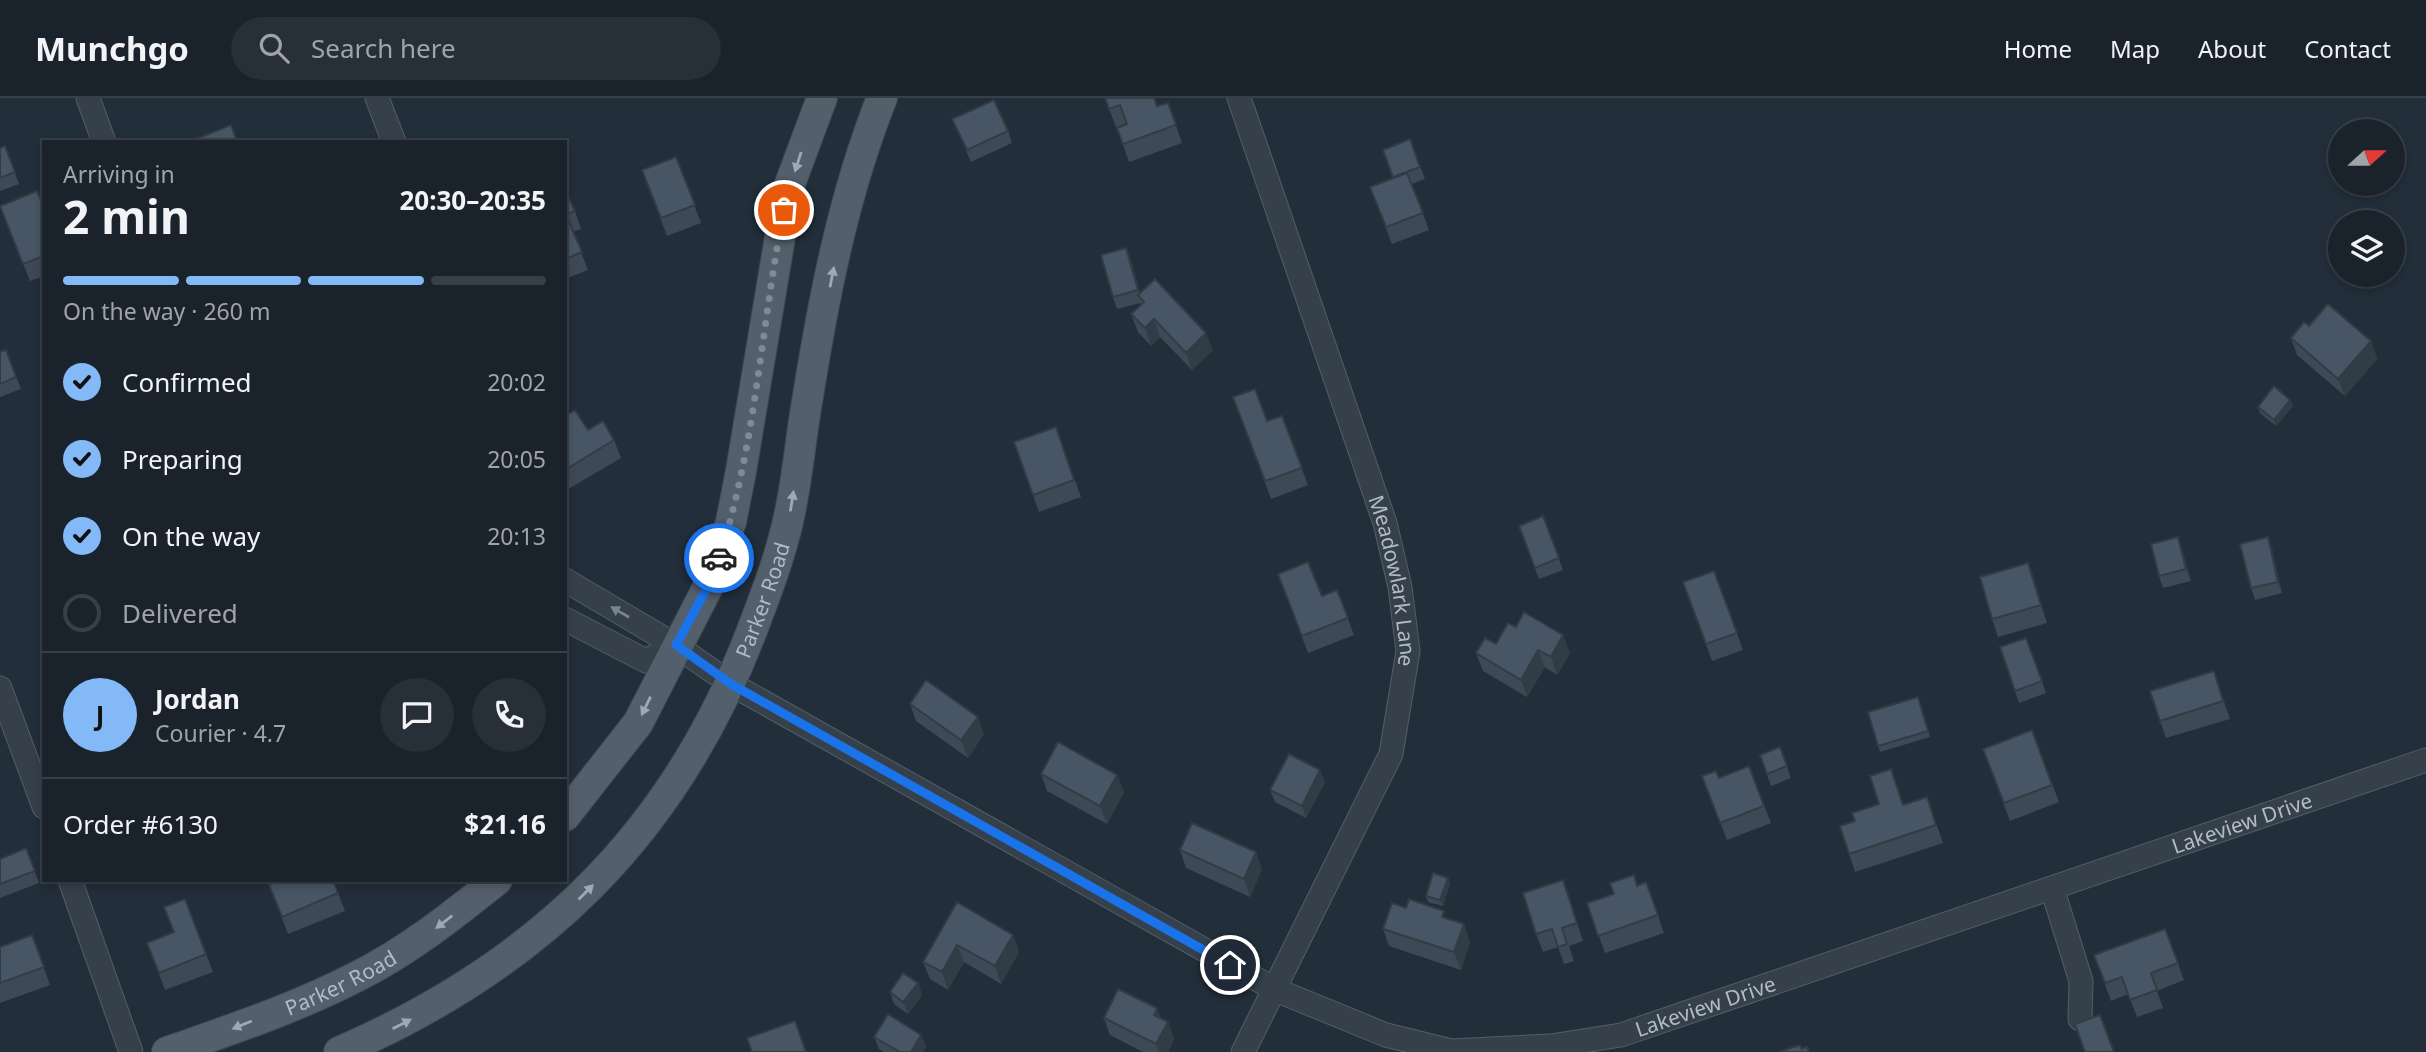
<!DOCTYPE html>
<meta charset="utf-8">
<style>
:root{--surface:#1a222c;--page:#272f38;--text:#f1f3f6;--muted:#9fa4a9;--line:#383f48;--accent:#84b9f8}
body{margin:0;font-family:"Noto Sans",sans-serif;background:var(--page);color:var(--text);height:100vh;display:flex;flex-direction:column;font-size:26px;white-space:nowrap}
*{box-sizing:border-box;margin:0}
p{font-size:23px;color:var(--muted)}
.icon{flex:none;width:38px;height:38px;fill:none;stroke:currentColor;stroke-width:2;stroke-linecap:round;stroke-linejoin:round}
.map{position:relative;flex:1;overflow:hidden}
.details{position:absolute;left:42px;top:42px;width:525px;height:742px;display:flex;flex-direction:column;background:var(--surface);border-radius:0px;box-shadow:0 4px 10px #0003,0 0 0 2px var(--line)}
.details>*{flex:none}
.needle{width:46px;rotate:69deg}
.controls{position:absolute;left:2328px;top:21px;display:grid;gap:14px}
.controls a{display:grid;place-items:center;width:77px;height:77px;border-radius:50%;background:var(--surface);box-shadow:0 4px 10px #0003,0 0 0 2px var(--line);font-size:35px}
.pin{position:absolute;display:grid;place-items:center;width:60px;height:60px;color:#fff;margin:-30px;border:4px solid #fff;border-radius:50%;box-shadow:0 2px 7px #0007}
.courier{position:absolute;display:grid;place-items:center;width:70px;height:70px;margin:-35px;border:5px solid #1a73e8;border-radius:50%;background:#fff;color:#222;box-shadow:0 2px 9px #0007}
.overview em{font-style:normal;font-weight:700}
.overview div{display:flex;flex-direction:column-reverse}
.overview{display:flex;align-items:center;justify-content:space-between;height:119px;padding:0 21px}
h1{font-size:46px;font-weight:700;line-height:52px}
.bar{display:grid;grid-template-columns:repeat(4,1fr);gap:10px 7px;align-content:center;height:84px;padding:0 21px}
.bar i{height:9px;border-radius:5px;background:var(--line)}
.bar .active{background:var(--accent)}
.bar p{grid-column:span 4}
.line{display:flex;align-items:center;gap:18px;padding:0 21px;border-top:2px solid var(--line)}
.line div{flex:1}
.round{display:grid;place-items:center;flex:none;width:74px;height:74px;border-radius:37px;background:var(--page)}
ol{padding:0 21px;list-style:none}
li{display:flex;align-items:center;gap:21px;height:77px}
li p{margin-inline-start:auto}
li .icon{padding:7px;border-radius:50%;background:var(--accent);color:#111;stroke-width:4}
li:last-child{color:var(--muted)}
li i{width:38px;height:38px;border:4px solid var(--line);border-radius:50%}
header{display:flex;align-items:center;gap:42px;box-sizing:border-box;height:98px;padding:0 35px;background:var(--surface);border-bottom:2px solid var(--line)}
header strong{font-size:33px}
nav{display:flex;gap:38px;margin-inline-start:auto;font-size:24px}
.search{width:490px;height:63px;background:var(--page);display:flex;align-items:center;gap:18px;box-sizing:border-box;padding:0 24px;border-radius:38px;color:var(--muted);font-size:26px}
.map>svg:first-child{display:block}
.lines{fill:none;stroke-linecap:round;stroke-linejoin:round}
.minor-casing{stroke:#535e68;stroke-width:25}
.major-casing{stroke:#3f4954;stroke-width:32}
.minor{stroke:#35404b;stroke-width:23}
.major{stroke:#535f6b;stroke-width:30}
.wall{fill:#3e4956}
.shaded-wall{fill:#323c46}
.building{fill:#485564;stroke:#323c46;stroke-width:2}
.oneway{fill:#9da9b5}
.oneway2{fill:#79848f}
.done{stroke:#7e8a96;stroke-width:7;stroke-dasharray:0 12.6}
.route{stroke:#1a73e8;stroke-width:9}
.labels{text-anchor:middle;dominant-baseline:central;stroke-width:5;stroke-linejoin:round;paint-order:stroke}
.street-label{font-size:21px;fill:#b0bbc7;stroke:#1b252f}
</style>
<header>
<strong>Munchgo</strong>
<div class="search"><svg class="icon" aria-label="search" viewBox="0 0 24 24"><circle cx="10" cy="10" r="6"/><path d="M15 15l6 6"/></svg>Search here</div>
<nav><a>Home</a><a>Map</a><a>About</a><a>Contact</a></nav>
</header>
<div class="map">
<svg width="2426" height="954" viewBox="0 0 2426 954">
<rect width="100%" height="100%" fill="#222e3a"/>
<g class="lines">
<defs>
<g id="minor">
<path d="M88,0L104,44"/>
<path d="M377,0L394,44"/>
<path id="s1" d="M1239,0L1385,425L1400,489L1408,553L1391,656L1243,954"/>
<path id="s2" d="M565,482L675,547L731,586L1276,892L1386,937L1451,953L1551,948L1621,937L2426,662"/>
<path d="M565,521L646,563L675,547"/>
<path d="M0,590L44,709"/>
<path d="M70,782L131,954"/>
<path d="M2052,790L2081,883L2080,921"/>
</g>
<g id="major">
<path d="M565,718L638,625L712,481L731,424L741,373L788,91L822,0"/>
<path id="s3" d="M167,954C230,932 296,910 356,879C408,853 452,818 497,782"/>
<path id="s4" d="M339,954C537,868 673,738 751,535C766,496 782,454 790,414C798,376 801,337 808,298C824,198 844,95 882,0"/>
</g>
</defs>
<use href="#minor" class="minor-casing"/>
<use href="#major" class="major-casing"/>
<use href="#minor" class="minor"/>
<use href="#major" class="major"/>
</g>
<path class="wall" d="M1105,0L1157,8L1168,5L1182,45L1129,64L1117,30L1127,26V25L1116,29Z
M952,21L1008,33L1012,45L971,64Z
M1410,41L1425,81L1412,86L1429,132L1392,146L1370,89L1393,80Z
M5,48L19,86L0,93V50Z
M676,59L701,125L667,138L642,72Z
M565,94L575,113L581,131L573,134L588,172L565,181Z
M44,109V178L30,183L7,125Z
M1131,162L1140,195L1213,252L1192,272L1160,239L1151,248L1138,234L1131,216L1141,207L1140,205L1117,211L1113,199Z
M2309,228L2371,243L2377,261L2345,298L2297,257L2291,240Z
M6,252L21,291L0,299V254Z
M1233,299L1267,323L1282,318L1308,387L1271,401Z
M2290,302L2293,308L2276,328L2260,315L2258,309Z
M565,318L588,332L614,342L621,360L565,393Z
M1056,329L1081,399L1039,414L1014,344Z
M1543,418L1563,472L1539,481L1519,428Z
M2178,439L2191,483L2163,490L2159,478Z
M2268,439L2272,451L2282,495L2255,502L2251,490Z
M2028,465L2047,525L1998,539L1992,521Z
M1714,473L1743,552L1712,563L1683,484Z
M1278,476L1322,498L1337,492L1354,537L1308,555Z
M2026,540L2046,595L2019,605L2000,549Z
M1496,546L1570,555L1557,577L1545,569L1527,599L1483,573L1476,555Z
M2214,573L2230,621L2166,640L2160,623Z
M1918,599L1930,639L1880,654L1868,614Z
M910,606L984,636L968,660L916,623Z
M2032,632L2059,704L2010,723L1983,651Z
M1780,649L1791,680L1771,688L1760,657Z
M1749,668L1771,725L1727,742L1702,678L1719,680Z
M1041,676L1117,677L1124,694L1107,726L1047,693Z
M1325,684L1306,720L1275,704L1270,692Z
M1927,699L1943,745L1855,774L1849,756L1903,707Z
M26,750L39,785L0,800V761Z
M1180,752L1262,771L1250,799L1186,770Z
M1563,782L1583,843L1569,848L1574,863L1564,866L1558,849L1543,854L1536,836Z
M1646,784L1664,835L1605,855L1587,805Z
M1450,786L1443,808L1428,804L1426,798Z
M269,787L338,795L345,813L288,836Z
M185,801L213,874L165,892L147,845L174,834Z
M957,804L1013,837L1019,854L1001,886L964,864L948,892L930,881L923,864Z
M1406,810L1447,821L1470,844L1461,872L1389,848L1383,831Z
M2165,831L2184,882L2157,893L2163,910L2137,919L2128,896L2111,903L2094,857Z
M32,837L50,887L0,905V849Z
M918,885L922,897L908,916L894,906L890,894Z
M1104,920H1161L1168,924L1174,941L1168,954H1143L1110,937Z
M921,937L926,949L923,954H884L879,951L874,939Z"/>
<path class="shaded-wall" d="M1126,150L1131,162L1143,204L1138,192Z
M1154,221L1160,239L1151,248L1145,230Z
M1206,235L1213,252L1192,272L1186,255Z
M2371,243L2377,261L2345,298L2338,281Z
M2290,302L2293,308L2276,328L2274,322Z
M2178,439L2182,451L2191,483L2186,471Z
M2268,439L2272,451L2282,495L2278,484Z
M2028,465L2035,482L2047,525L2041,507Z
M1563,537L1570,555L1557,577L1551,559Z
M1538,552L1545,569L1527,599L1521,582Z
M2214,573L2230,621L2223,603Z
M978,619L984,636L968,660L961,642Z
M1320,672L1325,684L1306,720L1302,708Z
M1117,677L1124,694L1107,726L1100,708Z
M1256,754L1262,771L1250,799L1244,781Z
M1448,780L1450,786L1443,808L1440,802Z
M1464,826L1470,844L1461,872L1454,854Z
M1013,837L1019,854L1001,886L995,868Z
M957,847L964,864L948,892L942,874Z
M918,885L922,897L908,916L903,904Z
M1157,910L1164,928L1154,917Z
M1168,924L1174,941L1168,954H1159L1156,946Z
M921,937L926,949L923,954H911Z"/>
<path class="building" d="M1105,0H1154L1157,8L1168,5L1176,27L1123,46L1117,30L1127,26L1120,7L1109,11Z
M994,2L1008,33L967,52L952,21Z
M231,27L237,44H197L196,41Z
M1410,41L1420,69L1393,79L1383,52Z
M5,48L15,74L0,80V50Z
M676,59L695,107L661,120L642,72Z
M1407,75L1423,115L1386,129L1370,89Z
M37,93L44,109V158L23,166L0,108Z
M565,94H566L575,113L566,117L582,154L565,161Z
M1126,150L1138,192L1113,199L1101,157Z
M1155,181L1206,235L1186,255L1154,221L1145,230L1131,216L1144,204L1138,197Z
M2328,206L2371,243L2338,281L2291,240L2304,224L2309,228Z
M6,252L16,279L0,286V254Z
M2274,288L2290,302L2274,322L2258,309Z
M1255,291L1267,323L1282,318L1302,370L1265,383L1233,299Z
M575,312L588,332L603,323L614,342L565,372V318Z
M1056,329L1074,382L1033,397L1014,344Z
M1543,418L1559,460L1535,470L1519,428Z
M2178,439L2186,471L2159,478L2151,446Z
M2268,439L2278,484L2251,490L2240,446Z
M1308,464L1322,498L1337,492L1348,520L1302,538L1278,476Z
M2028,465L2041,507L1992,521L1980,479Z
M1714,473L1737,535L1706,546L1683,484Z
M1524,514L1563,537L1551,559L1538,552L1521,582L1476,555L1485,540L1496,546L1508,525L1516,529Z
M2026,540L2042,583L2015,593L2000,549Z
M2214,573L2223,603L2160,623L2150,593Z
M926,582L978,619L961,642L910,606Z
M1918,599L1928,633L1878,648L1868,614Z
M2032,632L2052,687L2004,705L1983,651Z
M1058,644L1117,677L1100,708L1041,676Z
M1780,649L1787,668L1767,676L1760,657Z
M1289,656L1320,672L1302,708L1270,692Z
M1749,668L1764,708L1720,725L1702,678L1716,673L1719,680Z
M1891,671L1903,707L1927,699L1936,727L1849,756L1840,728L1855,723L1852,715L1879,706L1870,678Z
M1192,725L1256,754L1244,781L1180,752Z
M26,750L35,773L0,786V761Z
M1433,775L1448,780L1440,802L1426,798Z
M1634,777L1637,788L1646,784L1658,817L1598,838L1587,805L1614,796L1610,785Z
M280,782H333L338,795L282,819L269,787Z
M1563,782L1577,825L1562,830L1567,846L1558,849L1552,831L1536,836L1523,795Z
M185,801L206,856L159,875L147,845L174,834L164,809Z
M1409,801L1444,813L1442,819L1464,826L1454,854L1383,831L1392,805L1406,810Z
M957,804L1013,837L995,868L957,847L942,874L923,864Z
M2165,831L2178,865L2151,875L2157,892L2130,902L2122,879L2105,885L2094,857Z
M32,837L44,869L0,885V849Z
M903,875L918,885L903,904L890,894Z
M1118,891L1157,910L1154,917L1168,924L1156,946L1104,920Z
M888,916L921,937L911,954H900L874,939Z
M2100,917L2114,954H2085L2075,926Z
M795,923L806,954H752L747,940Z
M1800,947L1801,951L1807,949L1809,954H1779Z"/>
<defs><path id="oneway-solid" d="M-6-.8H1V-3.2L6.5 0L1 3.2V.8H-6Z" transform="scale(1.75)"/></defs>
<g class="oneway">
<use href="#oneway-solid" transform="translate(798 64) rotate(108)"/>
<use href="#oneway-solid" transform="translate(832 179) rotate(-79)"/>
<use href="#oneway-solid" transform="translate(792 403) rotate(-81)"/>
<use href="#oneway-solid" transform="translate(646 608) rotate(116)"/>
<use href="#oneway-solid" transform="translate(586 794) rotate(-45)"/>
<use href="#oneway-solid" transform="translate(444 824) rotate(142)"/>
<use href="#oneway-solid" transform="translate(402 926) rotate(-27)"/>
<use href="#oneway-solid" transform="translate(242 927) rotate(158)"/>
</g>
<use class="oneway2" href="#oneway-solid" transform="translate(620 514) rotate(-150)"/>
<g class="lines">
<path class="done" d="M719,460C756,348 761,227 784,112"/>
<path class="route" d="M719,460L712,481L676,547L731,586L1230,867"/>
</g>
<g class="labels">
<g class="street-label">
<text stroke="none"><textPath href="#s1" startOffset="508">Meadowlark Lane</textPath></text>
<text stroke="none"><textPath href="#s4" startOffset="640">Parker Road</textPath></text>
<text stroke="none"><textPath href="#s2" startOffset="1834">Lakeview Drive</textPath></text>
<text stroke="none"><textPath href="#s3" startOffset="187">Parker Road</textPath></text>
<text stroke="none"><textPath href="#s2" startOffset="1267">Lakeview Drive</textPath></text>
</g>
</g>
</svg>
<div class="controls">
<a><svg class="needle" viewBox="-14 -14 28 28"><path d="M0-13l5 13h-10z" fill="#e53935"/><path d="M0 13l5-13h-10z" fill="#9fa4a9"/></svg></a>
<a><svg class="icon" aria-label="layers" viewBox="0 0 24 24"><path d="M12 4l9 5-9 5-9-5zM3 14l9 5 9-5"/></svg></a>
</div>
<div class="pin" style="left:784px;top:112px;background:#ea580c"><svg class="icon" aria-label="bag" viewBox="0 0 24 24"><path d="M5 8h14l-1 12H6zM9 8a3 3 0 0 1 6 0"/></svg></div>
<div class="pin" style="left:1230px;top:867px;background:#1f2937"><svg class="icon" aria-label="home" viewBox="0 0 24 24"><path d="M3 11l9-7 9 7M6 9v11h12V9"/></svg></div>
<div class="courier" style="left:719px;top:460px"><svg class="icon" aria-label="car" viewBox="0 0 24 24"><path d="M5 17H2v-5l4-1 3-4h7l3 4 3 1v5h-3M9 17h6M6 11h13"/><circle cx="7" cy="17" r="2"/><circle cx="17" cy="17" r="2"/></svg></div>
<section class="details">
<div class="overview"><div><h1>2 min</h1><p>Arriving in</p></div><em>20:30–20:35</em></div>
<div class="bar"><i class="active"></i><i class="active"></i><i class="active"></i><i></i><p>On the way · 260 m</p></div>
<ol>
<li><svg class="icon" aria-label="check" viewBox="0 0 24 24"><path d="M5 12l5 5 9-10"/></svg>Confirmed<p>20:02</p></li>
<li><svg class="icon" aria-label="check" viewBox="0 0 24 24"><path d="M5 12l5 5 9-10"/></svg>Preparing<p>20:05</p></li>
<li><svg class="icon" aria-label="check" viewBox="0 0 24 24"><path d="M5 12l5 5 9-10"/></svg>On the way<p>20:13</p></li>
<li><i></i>Delivered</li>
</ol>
<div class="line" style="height:126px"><b class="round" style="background:var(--accent);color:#111">J</b><div><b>Jordan</b><p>Courier · 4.7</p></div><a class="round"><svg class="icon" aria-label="chat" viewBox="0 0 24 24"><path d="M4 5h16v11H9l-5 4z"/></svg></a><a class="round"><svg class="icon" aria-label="phone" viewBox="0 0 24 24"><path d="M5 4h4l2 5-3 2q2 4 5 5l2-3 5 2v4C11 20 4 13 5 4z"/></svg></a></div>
<div class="line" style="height:91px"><div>Order #6130</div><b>$21.16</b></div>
</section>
</div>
